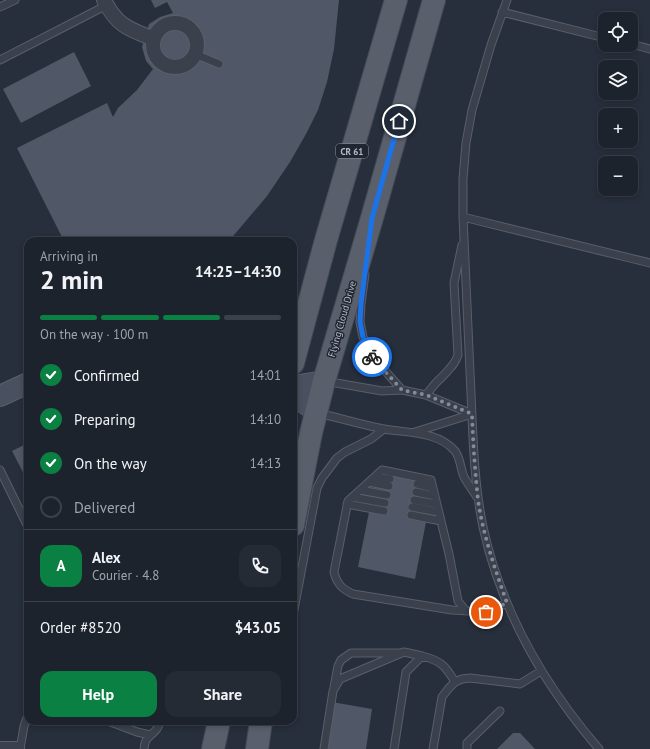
<!DOCTYPE html>
<meta charset="utf-8">
<style>
:root{--surface:#1d232d;--page:#252b35;--text:#f1f3f6;--muted:#a0a4aa;--line:#3b4049;--accent:#0b8043}
body{margin:0;font-family:"PT Sans",sans-serif;background:var(--page);color:var(--text);height:100vh;display:flex;flex-direction:column;font-size:15px;white-space:nowrap}
*{box-sizing:border-box;margin:0}
p{font-size:13px;color:var(--muted)}
.icon{flex:none;width:22px;height:22px;fill:none;stroke:currentColor;stroke-width:2;stroke-linecap:round;stroke-linejoin:round}
.map{position:relative;flex:1;overflow:hidden}
.panel{position:absolute;left:24px;top:237px;width:273px;height:488px;display:flex;flex-direction:column;background:var(--surface);border-radius:12px;box-shadow:0 2px 6px #0003,0 0 0 1px var(--line)}
.panel>*{flex:none}
.buttons{position:absolute;left:598px;top:12px;display:grid;gap:8px}
.buttons a{display:grid;place-items:center;width:40px;height:40px;border-radius:8px;background:var(--surface);box-shadow:0 2px 6px #0003,0 0 0 1px var(--line);font-size:20px}
.pin{position:absolute;display:grid;place-items:center;width:34px;height:34px;color:#fff;margin:-17px;border:2px solid #fff;border-radius:50%;box-shadow:0 1px 4px #0007}
.courier{position:absolute;display:grid;place-items:center;width:40px;height:40px;margin:-20px;border:3px solid #1a73e8;border-radius:50%;background:#fff;color:#222;box-shadow:0 1px 5px #0007}
.headline em{font-style:normal;font-weight:800}
.headline div{display:flex;flex-direction:column-reverse}
.headline{display:flex;align-items:center;justify-content:space-between;height:68px;padding:0 16px}
h1{font-size:26px;font-weight:800;line-height:30px}
.bar{display:grid;grid-template-columns:repeat(4,1fr);gap:6px 4px;align-content:center;height:48px;padding:0 16px}
.bar i{height:5px;border-radius:3px;background:var(--line)}
.bar .on{background:var(--accent)}
.bar p{grid-column:span 4}
.line{display:flex;align-items:center;gap:10px;padding:0 16px;border-top:1px solid var(--line)}
.line div{flex:1}
.round{display:grid;place-items:center;flex:none;width:42px;height:42px;border-radius:12px;background:var(--page)}
ol{padding:0 16px;list-style:none}
li{display:flex;align-items:center;gap:12px;height:44px}
li p{margin-inline-start:auto}
li .icon{padding:4px;border-radius:50%;background:var(--accent);color:#fff;stroke-width:4}
li:last-child{color:var(--muted)}
li i{width:22px;height:22px;border:2px solid var(--line);border-radius:50%}
.primary-button{display:flex;gap:8px;margin-top:auto;padding:8px 16px}
.primary-button a{flex:1;height:46px;border-radius:12px;background:var(--accent);color:#fff;font-size:16px;font-weight:800;line-height:46px;text-align:center}
.primary-button a+a{background:var(--page);color:var(--text)}
.map>svg:first-child{display:block}
.building{fill:#505867}
.lines{fill:none;stroke-linecap:round;stroke-linejoin:round}
.lane-casing{stroke:#595f6a;stroke-width:9}
.street-casing{stroke:#595f6a;stroke-width:16}
.secondary-casing{stroke:#595f6a;stroke-width:22}
.primary-casing{stroke:#444a56;stroke-width:24}
.lane{stroke:#3b414c;stroke-width:7}
.street{stroke:#3b414c;stroke-width:14}
.secondary{stroke:#49505f;stroke-width:20}
.primary{stroke:#59606c;stroke-width:22}
.done{stroke:#858b96;stroke-width:4;stroke-dasharray:0 7.2}
.route{stroke:#1a73e8;stroke-width:5}
.labels{text-anchor:middle;dominant-baseline:central;stroke-width:3;stroke-linejoin:round;paint-order:stroke}
.shield{fill:#202632;stroke:#8a8f9a;stroke-width:1}
.shield-label{font-size:9px;font-weight:bold;fill:#b7bcc7}
.street-label{font-size:10px;fill:#b7bcc7;stroke:#202632}
</style>
<div class="map">
<svg width="650" height="749" viewBox="0 0 650 749">
<rect width="100%" height="100%" fill="#272f3c"/>
<path class="building" d="M151,0H339L334,49L327,82L318,110L306,134L290,162L267,196L229,241H64L17,148L107,103L113,117L118,108L137,90L153,69L146,61L142,47L149,24L160,17L173,13L167,2L155,8Z
M74,52L91,86L21,123L3,89Z
M28,443V482L12,451Z
M391,473L418,478L410,519L426,522L415,579L358,567L369,512L383,515Z
M332,702L372,709L366,749H325Z
M513,733H520L535,749H497Z"/>
<g class="lines">
<defs>
<path id="lane" d="M507,0L491,45L472,110L466,143L463,179V217C466,276 468,335 471,394C473,438 474,483 483,527C501,610 544,685 599,749
M0,7L15,0
M502,12L605,38
M631,44L650,49
M195,54L219,64
M0,60L107,5
M463,217L650,263
M365,274L361,304L360,322L363,337L372,356L402,390
M325,381L382,391L402,390L426,395L472,414
M426,395C431,389 435,383 441,378C448,370 455,365 458,355L454,283L462,245
M318,413C340,418 362,425 384,429C407,433 438,431 455,451C461,459 460,468 464,477C468,484 473,491 477,497
M415,432L472,414
M0,470L28,527
M375,477L390,479
M369,482L389,486
M417,484L433,488
M360,490L387,495
M416,492L435,496
M352,497L385,503
M414,500L436,504
M347,504L384,511
M412,507L438,512
M411,515L441,521
M466,611L458,601L449,554L431,480L382,470L348,501L334,572C337,584 342,589 353,594L452,610L486,612L507,603
M293,615L317,488L322,478L337,458L345,452L371,439L384,429
M334,687L338,666L341,660L351,653H400
M108,721L137,732L150,735
M20,749L24,726L28,715
M144,749C145,737 149,738 156,730C158,728 159,724 161,721
M324,749L333,691L340,679L404,652L422,656
M394,749L406,672L422,656C441,661 445,665 455,682
M433,749L442,697L449,688L455,682L462,679L470,678L520,684L541,671
M467,749V743L500,711"/>
<path id="street" d="M104,0C117,26 129,29 154,39
M153 45a22 22 0 1 1 44 0a22 22 0 1 1-44 0Z
M0,749H17"/>
<path id="secondary" d="M293,386L324,381
M293,394L316,412
M0,396L28,383"/>
<path id="primary" d="M293,363L326,240L396,0
M293,525L311,433L324,381L372,218L434,0
M213,749L219,721
M257,749L261,721"/>
</defs>
<use href="#lane" class="lane-casing"/>
<use href="#street" class="street-casing"/>
<use href="#secondary" class="secondary-casing"/>
<use href="#primary" class="primary-casing"/>
<use href="#lane" class="lane"/>
<use href="#street" class="street"/>
<use href="#secondary" class="secondary"/>
<use href="#primary" class="primary"/>
</g>
<g class="lines">
<path class="done" d="M372,357L402,390L426,395L472,414C473,443 475,471 478,500C483,535 495,569 507,603L486,612"/>
<path class="route" d="M372,357L363,337L360,322L361,304L372,218L399,121"/>
</g>
<g class="labels">
<rect class="shield" x="336" y="144" width="32" height="14" rx="3"/>
<g class="shield-label">
<text x="352" y="151">CR 61</text>
</g>
<g class="street-label">
<text transform="translate(342 319) rotate(-74)">Flying Cloud Drive</text>
</g>
</g>
</svg>
<div class="buttons">
<a><svg class="icon" aria-label="locate" viewBox="0 0 24 24"><circle cx="12" cy="12" r="6"/><path d="M12 2v4M12 18v4M2 12h4M18 12h4"/></svg></a>
<a><svg class="icon" aria-label="layers" viewBox="0 0 24 24"><path d="M12 4l9 5-9 5-9-5zM3 14l9 5 9-5"/></svg></a>
<a>+</a>
<a>−</a>
</div>
<div class="pin" style="left:486px;top:612px;background:#ea580c"><svg class="icon" aria-label="bag" viewBox="0 0 24 24"><path d="M5 8h14l-1 12H6zM9 8a3 3 0 0 1 6 0"/></svg></div>
<div class="pin" style="left:399px;top:121px;background:#1f2937"><svg class="icon" aria-label="home" viewBox="0 0 24 24"><path d="M3 11l9-7 9 7M6 9v11h12V9"/></svg></div>
<div class="courier" style="left:372px;top:357px"><svg class="icon" aria-label="bike" viewBox="0 0 24 24"><circle cx="6" cy="16" r="4"/><circle cx="18" cy="16" r="4"/><path d="M6 16l4-8h5l3 8M10 8l3 8H6M13 5h3"/></svg></div>
<section class="panel">
<div class="headline"><div><h1>2 min</h1><p>Arriving in</p></div><em>14:25–14:30</em></div>
<div class="bar"><i class="on"></i><i class="on"></i><i class="on"></i><i></i><p>On the way · 100 m</p></div>
<ol>
<li><svg class="icon" aria-label="check" viewBox="0 0 24 24"><path d="M5 12l5 5 9-10"/></svg>Confirmed<p>14:01</p></li>
<li><svg class="icon" aria-label="check" viewBox="0 0 24 24"><path d="M5 12l5 5 9-10"/></svg>Preparing<p>14:10</p></li>
<li><svg class="icon" aria-label="check" viewBox="0 0 24 24"><path d="M5 12l5 5 9-10"/></svg>On the way<p>14:13</p></li>
<li><i></i>Delivered</li>
</ol>
<div class="line" style="height:72px"><b class="round" style="background:var(--accent);color:#fff">A</b><div><b>Alex</b><p>Courier · 4.8</p></div><a class="round"><svg class="icon" aria-label="phone" viewBox="0 0 24 24"><path d="M5 4h4l2 5-3 2q2 4 5 5l2-3 5 2v4C11 20 4 13 5 4z"/></svg></a></div>
<div class="line" style="height:52px"><div>Order #8520</div><b>$43.05</b></div>
<div class="primary-button"><a>Help</a><a>Share</a></div>
</section>
</div>
